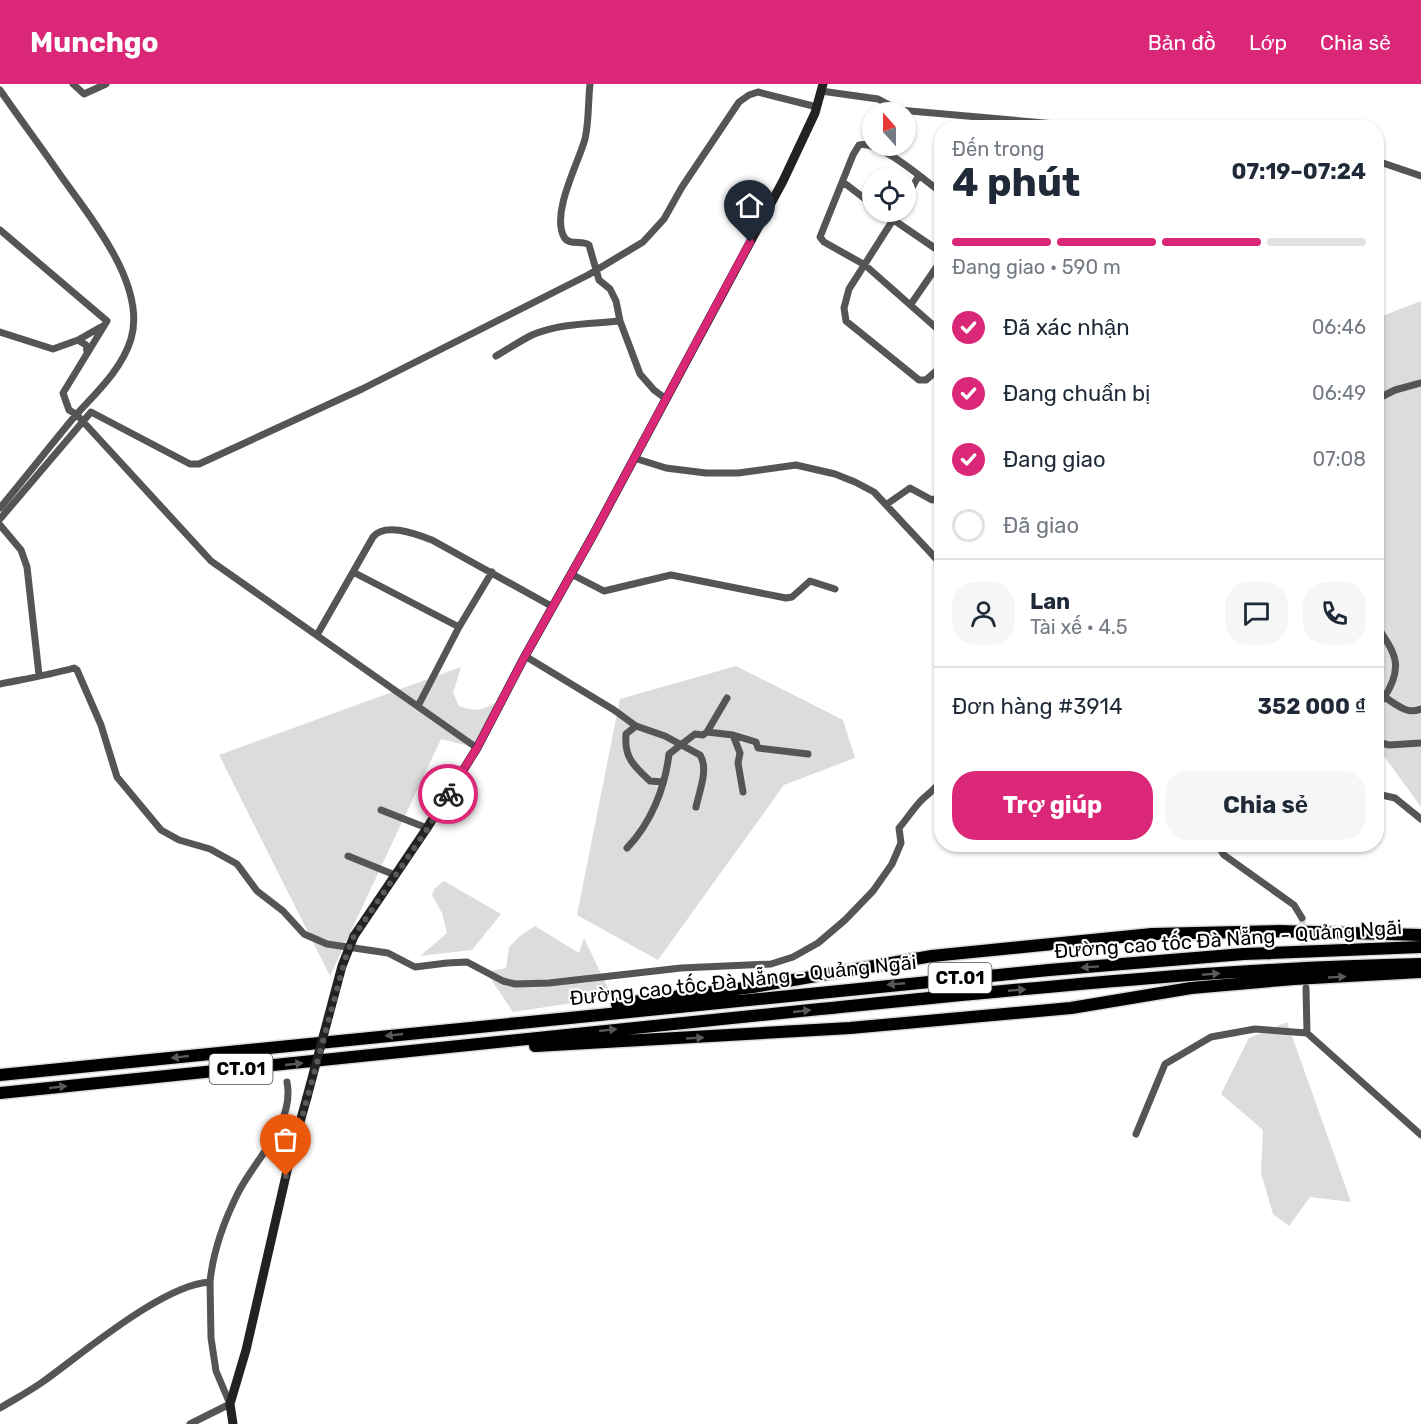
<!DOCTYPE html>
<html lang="vi">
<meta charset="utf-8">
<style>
:root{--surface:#fff;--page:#f6f6f7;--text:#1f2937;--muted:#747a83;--line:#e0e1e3;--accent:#db2777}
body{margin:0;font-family:Rubik,sans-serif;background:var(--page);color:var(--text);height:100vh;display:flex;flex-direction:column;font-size:22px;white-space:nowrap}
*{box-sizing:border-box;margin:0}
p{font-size:20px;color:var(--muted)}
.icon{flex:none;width:33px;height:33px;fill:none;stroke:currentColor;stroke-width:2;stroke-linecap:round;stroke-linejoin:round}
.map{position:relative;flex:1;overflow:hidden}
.panel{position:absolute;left:934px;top:36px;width:450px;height:732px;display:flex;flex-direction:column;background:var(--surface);border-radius:24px;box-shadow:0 2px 4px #0004}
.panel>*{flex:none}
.needle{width:39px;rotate:339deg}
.fabs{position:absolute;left:862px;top:18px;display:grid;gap:12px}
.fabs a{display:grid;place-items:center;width:54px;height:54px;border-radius:50%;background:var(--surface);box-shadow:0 2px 4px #0004;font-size:30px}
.pin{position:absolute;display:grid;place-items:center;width:51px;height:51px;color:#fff;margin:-62px -26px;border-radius:50% 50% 50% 0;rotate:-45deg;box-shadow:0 0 6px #0007}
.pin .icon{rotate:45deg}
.courier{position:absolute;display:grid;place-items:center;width:60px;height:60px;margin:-30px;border:4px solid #db2777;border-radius:50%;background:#fff;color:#222;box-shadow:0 2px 8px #0007}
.head em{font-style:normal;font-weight:700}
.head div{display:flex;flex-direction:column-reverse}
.head{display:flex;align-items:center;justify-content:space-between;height:102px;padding:0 18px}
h1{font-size:39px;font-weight:700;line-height:45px}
.bar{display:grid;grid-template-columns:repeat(4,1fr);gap:9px 6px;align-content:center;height:72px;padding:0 18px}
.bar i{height:8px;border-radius:4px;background:var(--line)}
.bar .selected{background:var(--accent)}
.bar p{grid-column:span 4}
.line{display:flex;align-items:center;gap:15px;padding:0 18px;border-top:2px solid var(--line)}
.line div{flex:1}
.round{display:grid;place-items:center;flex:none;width:63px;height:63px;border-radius:24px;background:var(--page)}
ol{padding:0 18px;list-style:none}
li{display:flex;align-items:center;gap:18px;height:66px}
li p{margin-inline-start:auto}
li .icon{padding:6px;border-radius:50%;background:var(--accent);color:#fff;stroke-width:4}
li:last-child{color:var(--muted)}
li i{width:33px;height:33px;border:3px solid var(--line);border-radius:50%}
.action{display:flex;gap:12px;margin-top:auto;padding:12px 18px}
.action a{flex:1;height:69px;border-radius:24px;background:var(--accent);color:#fff;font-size:24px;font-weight:700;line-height:69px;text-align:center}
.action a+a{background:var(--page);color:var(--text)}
header{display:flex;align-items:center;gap:36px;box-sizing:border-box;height:84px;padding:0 30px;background:var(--accent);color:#fff}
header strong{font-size:28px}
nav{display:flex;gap:33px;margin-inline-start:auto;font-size:21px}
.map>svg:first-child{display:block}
.green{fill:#dcdcdc}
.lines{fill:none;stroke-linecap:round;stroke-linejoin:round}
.street-tunnel{stroke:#d9d9d9;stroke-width:7;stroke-dasharray:7 3.5;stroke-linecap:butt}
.highway-casing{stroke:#dbdbdb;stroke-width:15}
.street{stroke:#555;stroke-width:7}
.secondary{stroke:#222;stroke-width:9}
.highway{stroke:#000;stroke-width:12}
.secondary-bridge{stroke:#222;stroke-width:9}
.oneway{fill:#595959}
.done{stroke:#595959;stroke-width:6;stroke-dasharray:0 10.8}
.route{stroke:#db2777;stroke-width:8}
.labels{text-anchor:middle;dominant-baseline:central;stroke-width:4.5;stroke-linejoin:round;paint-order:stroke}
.shield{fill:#fff;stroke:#4c4c4c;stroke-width:1.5}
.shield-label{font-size:18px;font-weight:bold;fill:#000}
.street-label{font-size:20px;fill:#000;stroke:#fff}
</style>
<header>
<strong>Munchgo</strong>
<nav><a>Bản đồ</a><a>Lớp</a><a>Chia sẻ</a></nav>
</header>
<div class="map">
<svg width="1421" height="1340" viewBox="0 0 1421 1340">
<rect width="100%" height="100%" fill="#fff"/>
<path class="green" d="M1421,217V723L1384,672L1377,666V234Z
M736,582L843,636L855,674L784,701L658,876L577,831L620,615Z
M461,583L453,609L459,622C477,628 481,627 497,618L477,664L441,655L330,892L219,671Z
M444,797L501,830L472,866L420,872L447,849L442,829L432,811L435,804Z
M535,842L579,869L584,854L612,913L513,928L486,888L506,884L509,863L520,852Z
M1287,938L1351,1118L1310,1113L1289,1142L1273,1130L1261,1089L1263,1046L1221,1010L1249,954Z"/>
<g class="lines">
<path class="street-tunnel" d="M1302,834L1305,885"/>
<defs>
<path id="highway" d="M617,920L753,903L932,872L1152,850L1279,847L1421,851
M535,962L850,944L1071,924L1191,904L1294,895L1420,888
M0,991L1049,886L1244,870L1421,863
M0,1009C274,982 547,952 820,925C1020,905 1220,884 1421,880"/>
</defs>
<use href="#highway" class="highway-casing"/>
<path class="street" d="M73,0L84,10L106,0
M590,0C588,18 589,38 585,55C578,80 551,129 564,153C569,162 582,156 589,161L599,196L610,205L616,217L620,237L640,290L654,306L666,315
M0,6C20,35 41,63 61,92C90,133 147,201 131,255C122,285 96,309 75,332C50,362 25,394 0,424
M821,7L878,15L899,26L1101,44
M1377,77L1421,92
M843,98L873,121
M942,109C925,97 878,55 859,61L853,71L820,153L824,158L865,181L942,249
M906,114L918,93
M882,128L942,169
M898,128L849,205L844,224L846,237L919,296H926L942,282
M0,146L107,237L63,309L69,326L77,331L211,477L477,664
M911,220L942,175
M0,248L53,265L78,256L86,261L87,268
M78,256L101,243
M496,272C508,265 520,257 532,251C560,239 590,240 620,237
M1377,315L1395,306L1421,299
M634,374L666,384L706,389H738L796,381L835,390L855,398L874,408L942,481
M887,420L910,404L932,416L942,412
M0,435L91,328L190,380H199L362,305L588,191L643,158L664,135L682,103L739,18L749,11L758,8L817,23
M0,441L21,466L27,483L39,591
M353,488L459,543
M571,490L604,507L671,491L786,514L792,513L810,497L835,505
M1377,542C1396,571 1404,582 1384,614
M317,551L373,453C385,438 416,450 432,456L553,523
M525,572L614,626L636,642L665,652L700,671C709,685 699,708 696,723
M0,600C25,595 49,591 74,584L77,586L101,641L117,693L161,746L179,756L210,765L237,780L257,807L283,827L304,850L327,860L388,869L415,883L447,879L467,878L503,897L515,900L549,899L681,884L771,880L793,873L818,859L845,836L873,807L892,780L901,759L899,744C906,736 911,728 918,720C926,710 934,708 942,695
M1377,620L1381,616L1386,614C1397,621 1408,631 1421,625
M418,622L459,543L492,488
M636,642L626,650C624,674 634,682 650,697L663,698
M707,648L727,614
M733,651L756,658L758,664L808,670
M1377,658L1389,661L1421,659
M1377,710L1395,714L1421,735
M381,726L427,744
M1217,760L1224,771L1294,821L1302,834
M627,764C651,739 665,704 669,670L695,650L703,651L707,648L733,651L740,669L738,679L743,708
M348,772L395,791
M1306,904L1307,949L1421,1051
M1136,1050L1165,980L1211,953L1255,945L1307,949
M210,1198C213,1167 224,1137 238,1109C255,1075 295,1040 287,998
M0,1324C15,1315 30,1307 44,1297C83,1269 164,1200 210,1198L211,1254L216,1287L230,1320L190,1340"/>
<path class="secondary" d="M354,852L427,744L477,664L525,572L592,453L783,97L815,29L823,0
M233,1340L230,1320L246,1266L290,1074L307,1013"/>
<use href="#highway" class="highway"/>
<path class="secondary-bridge" d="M307,1013L342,882L354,852"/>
</g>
<defs><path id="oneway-solid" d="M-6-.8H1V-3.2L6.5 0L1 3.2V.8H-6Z" transform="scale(1.5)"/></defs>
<g class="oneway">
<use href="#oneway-solid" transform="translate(1090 883) rotate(176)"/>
<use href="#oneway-solid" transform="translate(1211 890) rotate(-5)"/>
<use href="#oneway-solid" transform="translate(1337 893) rotate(-3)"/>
<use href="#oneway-solid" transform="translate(896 900) rotate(175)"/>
<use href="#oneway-solid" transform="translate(1017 906) rotate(-5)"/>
<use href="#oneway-solid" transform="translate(802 927) rotate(-6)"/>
<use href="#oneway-solid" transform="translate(608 946) rotate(-6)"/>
<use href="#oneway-solid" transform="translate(394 951) rotate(174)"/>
<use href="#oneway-solid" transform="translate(695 954) rotate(-3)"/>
<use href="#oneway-solid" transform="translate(180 973) rotate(174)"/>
<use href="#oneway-solid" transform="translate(294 980) rotate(-6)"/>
<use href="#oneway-solid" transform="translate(58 1003) rotate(-6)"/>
</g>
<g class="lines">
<path class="done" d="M286,1092L347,869L354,852L428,744L448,710"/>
<path class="route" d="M448,710L477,664L525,572L592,453L750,158"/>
</g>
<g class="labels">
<g class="shield">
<rect x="928.5" y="879" width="63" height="30" rx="4.5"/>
<rect x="209.5" y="970" width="63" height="30" rx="4.5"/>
</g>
<g class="shield-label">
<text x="960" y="894">CT.01</text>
<text x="241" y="985">CT.01</text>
</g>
<g class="street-label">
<text transform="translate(1228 855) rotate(-4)">Đường cao tốc Đà Nẵng - Quảng Ngãi</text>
<text transform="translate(743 896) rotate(-6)">Đường cao tốc Đà Nẵng - Quảng Ngãi</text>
</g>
</g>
</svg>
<div class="fabs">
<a><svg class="needle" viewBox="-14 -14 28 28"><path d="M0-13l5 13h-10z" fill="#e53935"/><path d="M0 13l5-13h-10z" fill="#747a83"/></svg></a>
<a><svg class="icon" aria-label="locate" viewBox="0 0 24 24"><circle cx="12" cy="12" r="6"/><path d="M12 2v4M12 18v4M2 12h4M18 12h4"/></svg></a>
</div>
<div class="pin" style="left:286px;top:1092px;background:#ea580c"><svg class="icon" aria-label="bag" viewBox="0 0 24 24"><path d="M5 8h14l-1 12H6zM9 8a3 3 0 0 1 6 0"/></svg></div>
<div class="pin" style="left:750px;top:158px;background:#1f2937"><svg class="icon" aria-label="home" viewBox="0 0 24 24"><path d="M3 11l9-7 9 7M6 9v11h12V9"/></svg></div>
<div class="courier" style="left:448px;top:710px"><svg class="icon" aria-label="bike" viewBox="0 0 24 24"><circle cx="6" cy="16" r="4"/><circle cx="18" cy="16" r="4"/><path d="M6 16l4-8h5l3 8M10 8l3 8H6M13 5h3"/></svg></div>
<section class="panel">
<div class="head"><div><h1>4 phút</h1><p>Đến trong</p></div><em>07:19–07:24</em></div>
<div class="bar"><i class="selected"></i><i class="selected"></i><i class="selected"></i><i></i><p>Đang giao · 590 m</p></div>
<ol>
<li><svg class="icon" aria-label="check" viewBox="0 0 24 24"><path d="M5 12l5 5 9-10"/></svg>Đã xác nhận<p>06:46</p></li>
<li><svg class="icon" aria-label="check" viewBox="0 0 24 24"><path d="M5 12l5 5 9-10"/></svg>Đang chuẩn bị<p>06:49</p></li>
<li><svg class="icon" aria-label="check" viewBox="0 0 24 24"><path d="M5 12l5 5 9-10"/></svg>Đang giao<p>07:08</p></li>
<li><i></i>Đã giao</li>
</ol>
<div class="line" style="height:108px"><a class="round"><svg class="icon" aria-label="person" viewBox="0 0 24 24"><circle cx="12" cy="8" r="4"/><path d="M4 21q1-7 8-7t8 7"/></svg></a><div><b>Lan</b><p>Tài xế · 4.5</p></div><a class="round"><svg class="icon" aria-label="chat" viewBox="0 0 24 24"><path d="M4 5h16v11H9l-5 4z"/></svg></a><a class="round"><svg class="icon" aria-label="phone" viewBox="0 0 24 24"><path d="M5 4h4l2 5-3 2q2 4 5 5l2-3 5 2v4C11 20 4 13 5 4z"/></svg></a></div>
<div class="line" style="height:78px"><div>Đơn hàng #3914</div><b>352 000 ₫</b></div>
<div class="action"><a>Trợ giúp</a><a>Chia sẻ</a></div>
</section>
</div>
